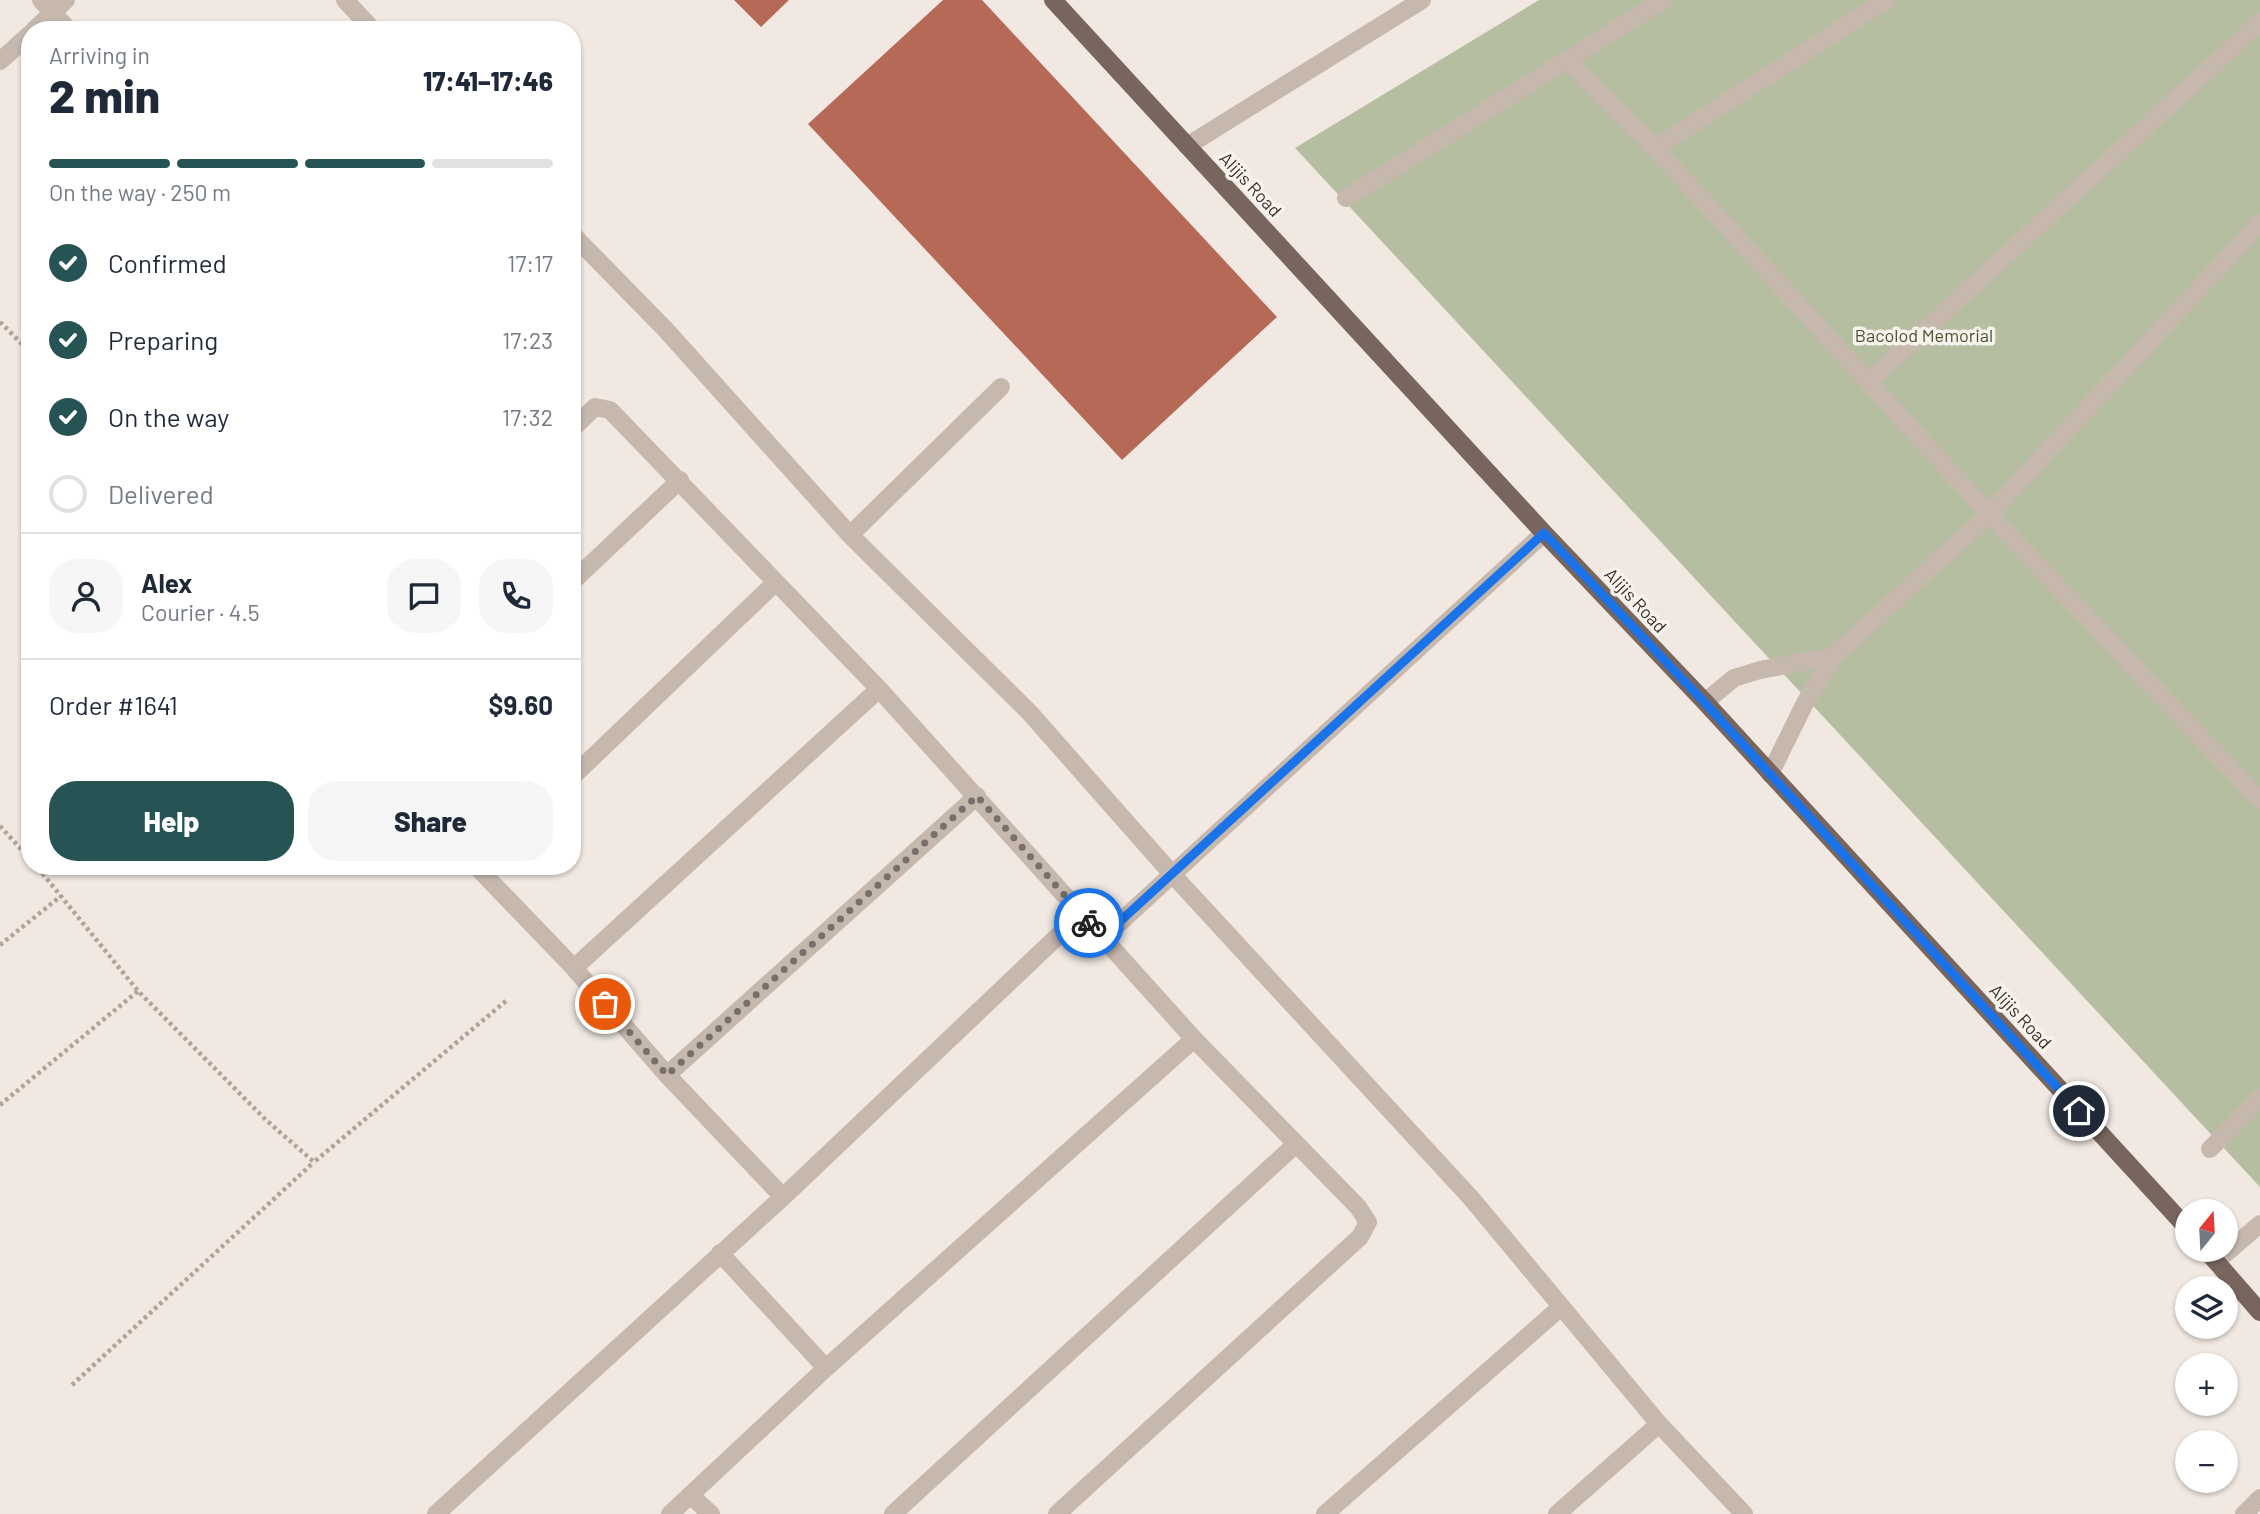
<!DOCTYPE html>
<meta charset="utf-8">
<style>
:root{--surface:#fff;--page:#f6f6f7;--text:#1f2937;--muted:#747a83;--line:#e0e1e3;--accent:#265354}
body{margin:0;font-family:Barlow,sans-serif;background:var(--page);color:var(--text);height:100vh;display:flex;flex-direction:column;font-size:26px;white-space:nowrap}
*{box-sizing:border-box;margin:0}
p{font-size:23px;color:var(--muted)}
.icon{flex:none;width:38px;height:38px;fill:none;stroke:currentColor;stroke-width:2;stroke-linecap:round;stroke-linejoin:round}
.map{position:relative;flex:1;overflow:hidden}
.side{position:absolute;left:21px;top:21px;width:560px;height:854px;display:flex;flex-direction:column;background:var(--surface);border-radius:28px;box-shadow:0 2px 5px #0004}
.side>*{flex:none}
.needle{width:46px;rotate:18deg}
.fabs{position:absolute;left:2175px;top:1199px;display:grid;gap:14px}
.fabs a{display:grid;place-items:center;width:63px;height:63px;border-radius:50%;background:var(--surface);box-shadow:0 2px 5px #0004;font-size:35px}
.pin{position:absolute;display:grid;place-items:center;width:60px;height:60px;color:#fff;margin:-30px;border:4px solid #fff;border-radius:50%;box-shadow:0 2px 7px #0007}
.courier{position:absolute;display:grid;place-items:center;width:70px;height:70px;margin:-35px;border:5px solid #1a73e8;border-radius:50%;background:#fff;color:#222;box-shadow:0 2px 9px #0007}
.head em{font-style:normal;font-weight:800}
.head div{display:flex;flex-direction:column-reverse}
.head{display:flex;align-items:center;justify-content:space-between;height:119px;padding:0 28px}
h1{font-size:46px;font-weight:800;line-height:52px}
.bar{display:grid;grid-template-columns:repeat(4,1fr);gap:10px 7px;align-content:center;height:84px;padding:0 28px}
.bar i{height:9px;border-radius:5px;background:var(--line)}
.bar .selected{background:var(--accent)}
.bar p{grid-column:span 4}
.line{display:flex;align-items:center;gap:18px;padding:0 28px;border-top:2px solid var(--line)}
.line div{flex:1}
.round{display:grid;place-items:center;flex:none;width:74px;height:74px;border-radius:28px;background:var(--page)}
ol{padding:0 28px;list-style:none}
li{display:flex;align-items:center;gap:21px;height:77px}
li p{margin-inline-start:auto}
li .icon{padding:7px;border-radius:50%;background:var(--accent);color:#fff;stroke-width:4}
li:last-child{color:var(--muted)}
li i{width:38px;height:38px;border:4px solid var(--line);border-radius:50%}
.cta{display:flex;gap:14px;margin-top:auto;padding:14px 28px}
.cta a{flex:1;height:80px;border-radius:28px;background:var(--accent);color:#fff;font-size:28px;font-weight:800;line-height:80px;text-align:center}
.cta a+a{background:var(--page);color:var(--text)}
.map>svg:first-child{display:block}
.green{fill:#b6bea2}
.building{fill:#b76958}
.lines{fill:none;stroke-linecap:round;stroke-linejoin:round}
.path{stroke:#b3a298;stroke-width:4.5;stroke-dasharray:3.5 3.5;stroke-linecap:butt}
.minor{stroke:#c7b8ae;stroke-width:18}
.major{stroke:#77655e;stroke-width:18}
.done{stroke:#786f6b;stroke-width:7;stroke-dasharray:0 12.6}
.route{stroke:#1a73e8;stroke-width:9}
.labels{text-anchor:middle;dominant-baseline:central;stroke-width:7;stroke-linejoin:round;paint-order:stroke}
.street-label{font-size:18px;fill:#372e2b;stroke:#f8f2ed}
.park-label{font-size:18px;fill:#485232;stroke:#f8f2ed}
</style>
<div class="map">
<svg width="2260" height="1514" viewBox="0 0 2260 1514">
<rect width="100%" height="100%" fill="#f0e8e1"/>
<path class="green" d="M1539,0H2260V1187L1295,148Z"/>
<path class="building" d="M734,0H789L761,27Z
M943,0H982L1277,317L1122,460L808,124Z"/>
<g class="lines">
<path class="path" d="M0,322L29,351
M0,826L30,859
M38,868L138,991L266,1120L314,1162L506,1001
M0,945L61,896
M0,1105L138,991
M72,1385L314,1162"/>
<path class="minor" d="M41,0L69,30
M345,0L373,30
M34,30L66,0
M0,61L30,34
M1568,61L1655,148L1989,514L2260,800
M1187,146L1422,0
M1655,148L1886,0
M1346,198L1663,0
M572,234L666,330L850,535L1030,713L1172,874L1471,1198L1659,1424L1744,1514
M1868,382L2260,22
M572,429L595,407L610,410L879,689L1194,1039L1358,1207L1368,1222L1360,1237L1057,1514
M850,535L1001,387
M572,582L680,480
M1705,702L1734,678L1760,670L1834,656
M1770,774L1805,703L1834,656L1989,514L2260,223
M572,777L775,583
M476,866L574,968L667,1075L783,1197
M1103,938L1544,533
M574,968L879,689
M667,1075L977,796
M2210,1149L2260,1098
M720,1253L826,1368
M2217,1261L2260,1224
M690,1495L711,1514
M436,1514L783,1197L1081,914
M670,1514L826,1368L1194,1039
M893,1514L1296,1144
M1325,1514L1561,1307
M1557,1514L1659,1424
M2244,1514L2260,1498"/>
<path class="major" d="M1053,0L1544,533L1705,702L2188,1229
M2206,1250L2260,1312"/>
</g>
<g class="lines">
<path class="done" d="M605,1004L667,1075L977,796L1089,923"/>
<path class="route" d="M1089,923L1103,937L1544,533L1704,702L2079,1111"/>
</g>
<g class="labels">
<g class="street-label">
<text transform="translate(1251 184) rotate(47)">Alijis Road</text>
<text transform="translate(1636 600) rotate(47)">Alijis Road</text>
<text transform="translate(2021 1016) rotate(47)">Alijis Road</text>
</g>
<g class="park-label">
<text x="1924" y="335">Bacolod Memorial</text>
</g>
</g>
</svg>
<div class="fabs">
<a><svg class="needle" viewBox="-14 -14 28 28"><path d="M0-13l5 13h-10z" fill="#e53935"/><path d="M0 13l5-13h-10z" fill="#747a83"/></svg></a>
<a><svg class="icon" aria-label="layers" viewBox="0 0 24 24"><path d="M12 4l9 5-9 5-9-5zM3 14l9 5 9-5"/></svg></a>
<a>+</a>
<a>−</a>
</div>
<div class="pin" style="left:605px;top:1004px;background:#ea580c"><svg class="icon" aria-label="bag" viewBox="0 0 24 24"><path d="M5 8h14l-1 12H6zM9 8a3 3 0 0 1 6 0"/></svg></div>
<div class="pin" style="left:2079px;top:1111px;background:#1f2937"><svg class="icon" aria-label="home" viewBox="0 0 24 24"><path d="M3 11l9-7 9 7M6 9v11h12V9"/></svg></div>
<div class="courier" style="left:1089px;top:923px"><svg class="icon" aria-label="bike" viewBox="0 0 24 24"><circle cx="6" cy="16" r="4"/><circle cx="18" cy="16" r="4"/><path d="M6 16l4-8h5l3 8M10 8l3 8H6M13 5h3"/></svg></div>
<section class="side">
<div class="head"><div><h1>2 min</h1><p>Arriving in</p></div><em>17:41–17:46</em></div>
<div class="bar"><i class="selected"></i><i class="selected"></i><i class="selected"></i><i></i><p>On the way · 250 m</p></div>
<ol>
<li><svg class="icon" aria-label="check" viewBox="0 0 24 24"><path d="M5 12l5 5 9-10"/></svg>Confirmed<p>17:17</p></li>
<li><svg class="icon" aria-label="check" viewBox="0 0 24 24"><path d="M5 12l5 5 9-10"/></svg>Preparing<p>17:23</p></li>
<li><svg class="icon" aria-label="check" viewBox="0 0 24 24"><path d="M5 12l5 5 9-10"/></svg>On the way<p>17:32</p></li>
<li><i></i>Delivered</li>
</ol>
<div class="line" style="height:126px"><a class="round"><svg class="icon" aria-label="person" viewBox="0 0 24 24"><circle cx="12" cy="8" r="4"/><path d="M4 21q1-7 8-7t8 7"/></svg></a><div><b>Alex</b><p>Courier · 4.5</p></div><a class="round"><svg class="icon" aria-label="chat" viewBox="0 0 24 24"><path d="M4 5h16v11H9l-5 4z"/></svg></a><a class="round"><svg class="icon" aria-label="phone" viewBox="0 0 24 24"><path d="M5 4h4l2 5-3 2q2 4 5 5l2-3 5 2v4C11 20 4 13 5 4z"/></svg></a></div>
<div class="line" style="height:91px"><div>Order #1641</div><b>$9.60</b></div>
<div class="cta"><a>Help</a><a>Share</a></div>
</section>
</div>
